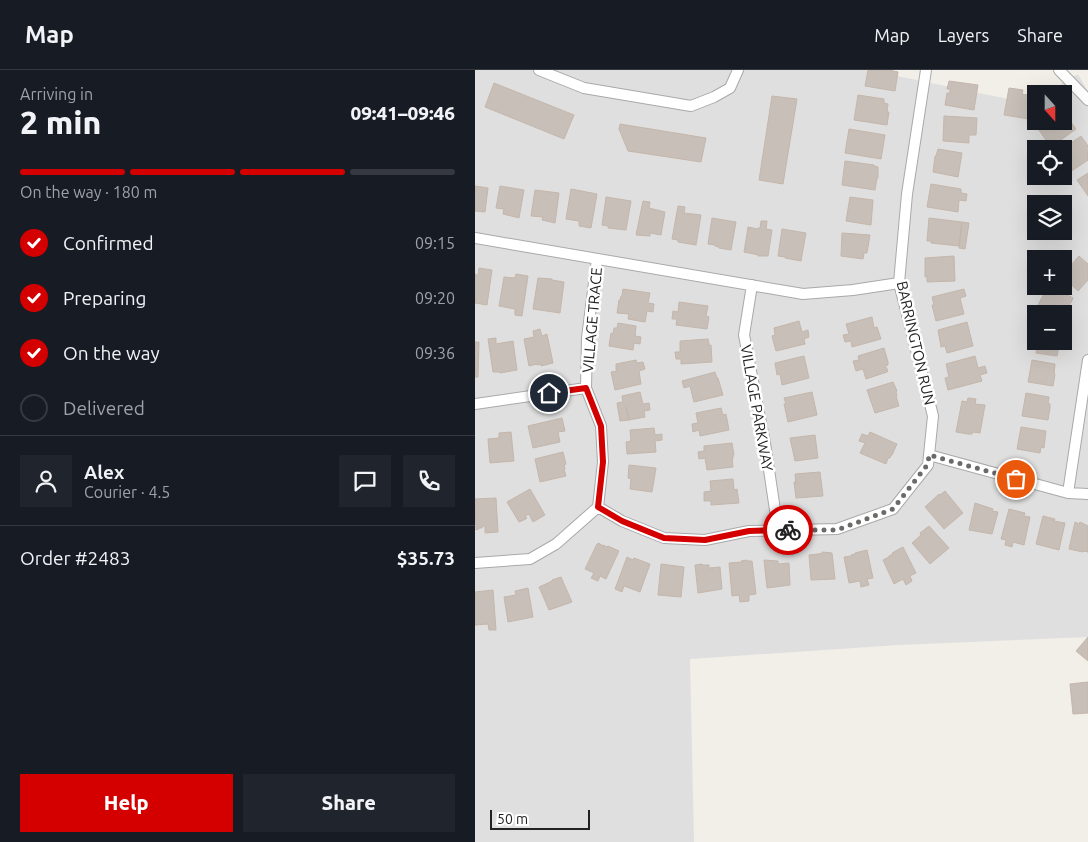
<!DOCTYPE html>
<meta charset="utf-8">
<style>
:root{--surface:#171b24;--page:#20242c;--text:#f1f3f6;--muted:#9ea1a6;--line:#363941;--accent:#d40000}
body{margin:0;font-family:Ubuntu,sans-serif;background:var(--page);color:var(--text);height:100vh;display:flex;flex-direction:column;font-size:19px;white-space:nowrap}
*{box-sizing:border-box;margin:0}
p{font-size:16px;color:var(--muted)}
.icon{flex:none;width:28px;height:28px;fill:none;stroke:currentColor;stroke-width:2;stroke-linecap:round;stroke-linejoin:round}
.map{position:relative;flex:1;overflow:hidden}
.side{display:flex;flex-direction:column;background:var(--surface);width:475px}
.side>*{flex:none}
.needle{width:32px;rotate:159deg}
.buttons{position:absolute;left:552px;top:15px;display:grid;gap:10px}
.buttons a{display:grid;place-items:center;width:45px;height:45px;border-radius:0px;background:var(--surface);box-shadow:0 5px 20px #0002;font-size:25px}
.scale{position:absolute;left:15px;bottom:12px;width:100px;box-sizing:border-box;padding-left:5px;border:2px solid #222;border-top:0;font-size:14px;line-height:18px;white-space:nowrap;color:#222;-webkit-text-stroke:4px #fff;paint-order:stroke}
.pin{position:absolute;display:grid;place-items:center;width:42px;height:42px;color:#fff;margin:-21px;border:2px solid #fff;border-radius:50%;box-shadow:0 1px 5px #0007}
.courier{position:absolute;display:grid;place-items:center;width:50px;height:50px;margin:-25px;border:4px solid #d40000;border-radius:50%;background:#fff;color:#222;box-shadow:0 1px 6px #0007}
.overview em{font-style:normal;font-weight:800}
.overview div{display:flex;flex-direction:column-reverse}
.overview{display:flex;align-items:center;justify-content:space-between;height:85px;padding:0 20px}
h1{font-size:32px;font-weight:800;line-height:38px}
.bar{display:grid;grid-template-columns:repeat(4,1fr);gap:8px 5px;align-content:center;height:60px;padding:0 20px}
.bar i{height:6px;border-radius:4px;background:var(--line)}
.bar .selected{background:var(--accent)}
.bar p{grid-column:span 4}
.line{display:flex;align-items:center;gap:12px;padding:0 20px;border-top:1px solid var(--line)}
.line div{flex:1}
.round{display:grid;place-items:center;flex:none;width:52px;height:52px;border-radius:0px;background:var(--page)}
ol{padding:0 20px;list-style:none}
li{display:flex;align-items:center;gap:15px;height:55px}
li p{margin-inline-start:auto}
li .icon{padding:5px;border-radius:50%;background:var(--accent);color:#fff;stroke-width:4}
li:last-child{color:var(--muted)}
li i{width:28px;height:28px;border:2px solid var(--line);border-radius:50%}
.primary-button{display:flex;gap:10px;margin-top:auto;padding:10px 20px}
.primary-button a{flex:1;height:58px;border-radius:0px;background:var(--accent);color:#fff;font-size:20px;font-weight:800;line-height:58px;text-align:center}
.primary-button a+a{background:var(--page);color:var(--text)}
header{display:flex;align-items:center;gap:30px;box-sizing:border-box;height:70px;padding:0 25px;background:var(--surface);border-bottom:1px solid var(--line)}
header strong{font-size:24px}
nav{display:flex;gap:28px;margin-inline-start:auto;font-size:18px}
main{display:flex;flex:1;min-height:0}
.map>svg:first-child{display:block}
.residential{fill:#e0dfdf;fill-rule:evenodd}
.building{fill:#c7bfb8;stroke:#c4b6ab}
.lines{fill:none;stroke-linecap:round;stroke-linejoin:round}
.street-casing{stroke:#a9a9a9;stroke-width:12}
.street{stroke:#fff;stroke-width:10}
.done{stroke:#6b6a68;stroke-width:5;stroke-dasharray:0 9}
.route{stroke:#d40000;stroke-width:6}
.labels{text-anchor:middle;dominant-baseline:central;stroke-width:5;stroke-linejoin:round;paint-order:stroke}
.street-label{font-size:15px;fill:#222;stroke:#fff}
</style>
<header>
<strong>Map</strong>
<nav><a>Map</a><a>Layers</a><a>Share</a></nav>
</header>
<main>
<section class="side">
<div class="overview"><div><h1>2 min</h1><p>Arriving in</p></div><em>09:41–09:46</em></div>
<div class="bar"><i class="selected"></i><i class="selected"></i><i class="selected"></i><i></i><p>On the way · 180 m</p></div>
<ol>
<li><svg class="icon" aria-label="check" viewBox="0 0 24 24"><path d="M5 12l5 5 9-10"/></svg>Confirmed<p>09:15</p></li>
<li><svg class="icon" aria-label="check" viewBox="0 0 24 24"><path d="M5 12l5 5 9-10"/></svg>Preparing<p>09:20</p></li>
<li><svg class="icon" aria-label="check" viewBox="0 0 24 24"><path d="M5 12l5 5 9-10"/></svg>On the way<p>09:36</p></li>
<li><i></i>Delivered</li>
</ol>
<div class="line" style="height:90px"><a class="round"><svg class="icon" aria-label="person" viewBox="0 0 24 24"><circle cx="12" cy="8" r="4"/><path d="M4 21q1-7 8-7t8 7"/></svg></a><div><b>Alex</b><p>Courier · 4.5</p></div><a class="round"><svg class="icon" aria-label="chat" viewBox="0 0 24 24"><path d="M4 5h16v11H9l-5 4z"/></svg></a><a class="round"><svg class="icon" aria-label="phone" viewBox="0 0 24 24"><path d="M5 4h4l2 5-3 2q2 4 5 5l2-3 5 2v4C11 20 4 13 5 4z"/></svg></a></div>
<div class="line" style="height:65px"><div>Order #2483</div><b>$35.73</b></div>
<div class="primary-button"><a>Help</a><a>Share</a></div>
</section>
<div class="map">
<svg width="613" height="772" viewBox="0 0 613 772">
<rect width="100%" height="100%" fill="#f2efe9"/>
<path class="residential" d="M0,0H393L553,33L561,28V51H589V24H569L603,4L613,22V567L423,575L215,589L219,772H0ZM561,79H589V106H561ZM561,134H589V161H561ZM561,189H589V216H561ZM561,244H589V271H561Z"/>
<path class="building" d="M393,0H414L423,2L420,21L390,16Z
M474,11L503,15L499,40L470,35L472,23H475V19H472Z
M19,13L99,45L89,69L10,37Z
M534,18L548,20L547,24L558,26L554,49L529,45Z
M383,25L409,29V33L413,34L412,42H414L412,55L379,50Z
M297,26L322,29L308,114L284,110Z
M589,42L601,59L576,77L561,56L569,51H589Z
M469,46L502,48L501,65H494V73L468,71Z
M145,54L231,68L226,92L153,81L144,59Z
M374,59L410,65L406,89L370,83Z
M606,66L613,76L612,77L613,90L595,102L589,92V79H587Z
M463,79L487,83L483,107L458,102L460,86H461Z
M370,91L399,95V96L403,97V108H402L400,120L367,115Z
M613,103V126L602,110Z
M456,114L486,119V123L492,124L491,131L484,130L483,142L452,137Z
M0,116L13,118L10,142L0,141Z
M25,116L49,120L44,148L28,144L29,139L21,138Z
M96,119L122,124L116,158L104,156V151L91,149Z
M60,120L84,123L80,153L67,150L68,147L56,146Z
M131,127L156,131L151,160L133,158V156L127,155Z
M375,127L398,130L396,155L371,151Z
M168,131L175,132L174,138L190,142L186,165L175,163V166L161,165Z
M203,136L210,137L209,143L226,145L221,175L203,172V170L197,169Z
M237,148L261,152L256,180L244,178V177L240,176V175L233,174Z
M454,148L487,152L484,176L456,173V171H452Z
M286,151H292L291,159L297,160L293,186H283V185L279,184L269,182L273,157L283,159V158H285Z
M487,152L494,153L490,179L484,178Z
M307,159L331,163L326,191L310,188V187L303,186Z
M367,163L395,165L392,183H389L388,189L366,186Z
M479,186L480,211L452,212V206L450,207V188Z
M604,186L613,194V210L603,221L589,208V203Z
M4,198L17,200L12,235L0,233V203V205H3Z
M41,204L53,206L47,246L40,245V239L24,236L29,207L40,208Z
M63,208L77,209V210L89,212L85,243L58,239Z
M573,216H576L598,228L593,239L594,240L589,251V244H575L562,237Z
M148,219L175,223L173,233L179,234L178,242L172,241L170,252L153,249L154,244L142,243L144,230H145L146,226H147Z
M489,219L491,226L485,228L489,244L461,251L457,235H459L457,227Z
M204,232L233,236L231,246L234,247L232,259L201,255L202,249H197L198,241L203,242Z
M397,247L399,258L402,257L406,269L377,277L376,271L370,272L368,265L374,264L371,254Z
M324,251L327,262L333,260L334,267L329,269L330,274L301,281L297,266L300,265L299,258Z
M492,252L498,276L472,283L470,276L466,277L463,260Z
M143,253L161,256L160,266L166,267L165,274L159,273L158,280L134,276L136,263L138,264L139,258H142Z
M65,259L67,266L72,264L78,293L66,296V294L62,295V294L54,296L49,269L59,267L58,261Z
M21,268V274L38,271L42,300L25,303L24,302H18L13,269Z
M233,269L234,274L233,275H236L237,292L206,294V289H201L200,282H205V271Z
M563,271H585L582,286L561,283Z
M0,272H4L3,307H0Z
M409,278L413,292V295L410,296L411,297L413,301L412,302L391,309L388,299L381,301L378,291L384,290L383,286Z
M329,286L334,308L307,315L305,304L302,305L300,293Z
M500,286L503,298L510,296L512,303L505,305L507,311L473,320L470,308L474,307L471,294Z
M161,290L162,293L168,292L170,299L164,301L166,314L140,320L136,302L142,301V300H141V294Z
M557,290L580,294L579,304H580L578,316L553,312Z
M240,302L242,308H243L248,325L219,332L215,316L209,318L207,311Z
M418,312L422,321L421,322L422,326H421L424,336L400,343L392,320Z
M165,322L168,334L174,333L175,340L169,341L170,347L154,350L151,337L154,350L145,351L142,333L148,332L147,326Z
M337,322L342,345L313,352L309,334H311L309,328Z
M551,323L574,327L573,333L575,334V338L573,350L547,346Z
M493,328L501,329L500,334L510,335L505,363L498,362L497,364H493L481,362L487,331L492,332Z
M246,338L248,345L251,344L254,360L225,366L224,360L218,362L217,354L223,353L221,343Z
M87,348L90,361L83,362L85,372L58,378L53,356Z
M546,357L571,361L569,378L566,377L565,383L542,379Z
M179,358L180,365L187,364V370L180,371L181,382L152,384L151,372L156,371L155,360Z
M36,362L39,391L15,393L13,369L24,368V363Z
M395,362L422,374L417,385H416L415,388H413L411,394L385,383L390,373L384,371L387,364L393,366Z
M340,365L343,388L320,391L315,368Z
M257,373L259,385H258V389H257L258,397L232,400L230,388L224,389L223,382L229,381V376Z
M88,382L91,394L89,395L90,399H89L91,406L65,412L60,389Z
M154,395L181,398L177,422L155,419L156,409L153,408Z
M345,402L348,426L321,428L319,412H320L321,414L320,404Z
M258,409L259,420L262,419L264,433L236,435V431H229V422L236,421L235,411Z
M55,419L70,445L58,452L54,444L50,446L52,448L51,449L44,452L32,432Z
M470,421L488,443L469,459L450,437L464,424L465,425Z
M21,428L23,462L10,463V456H7V458H4V459L1,460L0,429Z
M500,433L518,439L517,441L523,442L517,464L494,460Z
M534,439L550,443L549,446L555,447L549,475L538,472L537,477L530,475L531,470L526,469Z
M568,446L580,449L579,451L590,453L584,480L561,474Z
M600,452L604,454L605,452L613,456V482L608,481V482L594,479Z
M454,456L474,478L455,494L437,473L446,465L445,463Z
M123,473L127,475V476L128,477V475L132,477L133,476L144,481L131,509L125,506L123,511L116,508L119,503L110,499L122,474H123Z
M428,477L441,503L435,506L437,511L431,515L428,509L419,514L408,490L414,487V486L418,484L417,483Z
M392,480L398,508L392,509L394,515L386,517L385,511L374,513L369,487L376,486V485L380,484V483Z
M347,482L357,483L360,509L336,510L334,485L343,484L348,483Z
M152,487L158,490L159,488L175,494L165,522L149,516L147,522L140,519Z
M272,490V491H277L281,524L274,525V531L265,532L264,525L257,526L254,493L267,492L266,491Z
M289,490L303,491V494L314,493L315,515L292,518Z
M186,494L209,497L206,527L183,525Z
M227,494V495H234V498L245,497L247,519L223,523L220,495Z
M86,507L97,532L74,540L64,517L73,513L77,511V510Z
M53,518L58,547L33,552L29,527L41,525L40,521Z
M18,520L21,560H14L13,554L0,555V522Z
M613,567V591L601,581Z
M613,612V643L598,644L595,614Z"/>
<g class="lines">
<defs>
<path id="street" d="M64,0L109,18L216,36L239,27L255,18L263,0
M584,0L613,30
M0,168L328,224L378,220L424,213
M277,215L269,265L290,373L303,460
M0,334L111,318
M454,385L593,423L613,424
M593,423L613,290
M123,437L147,451L189,468L230,470L274,461L362,459L418,439L453,395L458,346L424,213L432,124L451,0
M0,493L55,489L81,474L123,437L128,392L126,356L111,318L112,268L122,189"/>
</defs>
<use href="#street" class="street-casing"/>
<use href="#street" class="street"/>
</g>
<g class="lines">
<path class="done" d="M313,460H362L418,439L453,394L454,385L541,409"/>
<path class="route" d="M74,323L111,318L126,356L128,392L123,437L147,451L189,468L230,470L274,461L313,460"/>
</g>
<g class="labels">
<g class="street-label">
<text transform="translate(117 250) rotate(-85)">VILLAGE TRACE</text>
<text transform="translate(441 273) rotate(77)">BARRINGTON RUN</text>
<text transform="translate(282 338) rotate(80)">VILLAGE PARKWAY</text>
</g>
</g>
</svg>
<div class="buttons">
<a><svg class="needle" viewBox="-14 -14 28 28"><path d="M0-13l5 13h-10z" fill="#e53935"/><path d="M0 13l5-13h-10z" fill="#9ea1a6"/></svg></a>
<a><svg class="icon" aria-label="locate" viewBox="0 0 24 24"><circle cx="12" cy="12" r="6"/><path d="M12 2v4M12 18v4M2 12h4M18 12h4"/></svg></a>
<a><svg class="icon" aria-label="layers" viewBox="0 0 24 24"><path d="M12 4l9 5-9 5-9-5zM3 14l9 5 9-5"/></svg></a>
<a>+</a>
<a>−</a>
</div>
<div class="scale">50 m</div>
<div class="pin" style="left:541px;top:409px;background:#ea580c"><svg class="icon" aria-label="bag" viewBox="0 0 24 24"><path d="M5 8h14l-1 12H6zM9 8a3 3 0 0 1 6 0"/></svg></div>
<div class="pin" style="left:74px;top:323px;background:#1f2937"><svg class="icon" aria-label="home" viewBox="0 0 24 24"><path d="M3 11l9-7 9 7M6 9v11h12V9"/></svg></div>
<div class="courier" style="left:313px;top:460px"><svg class="icon" aria-label="bike" viewBox="0 0 24 24"><circle cx="6" cy="16" r="4"/><circle cx="18" cy="16" r="4"/><path d="M6 16l4-8h5l3 8M10 8l3 8H6M13 5h3"/></svg></div>
</div>
</main>
